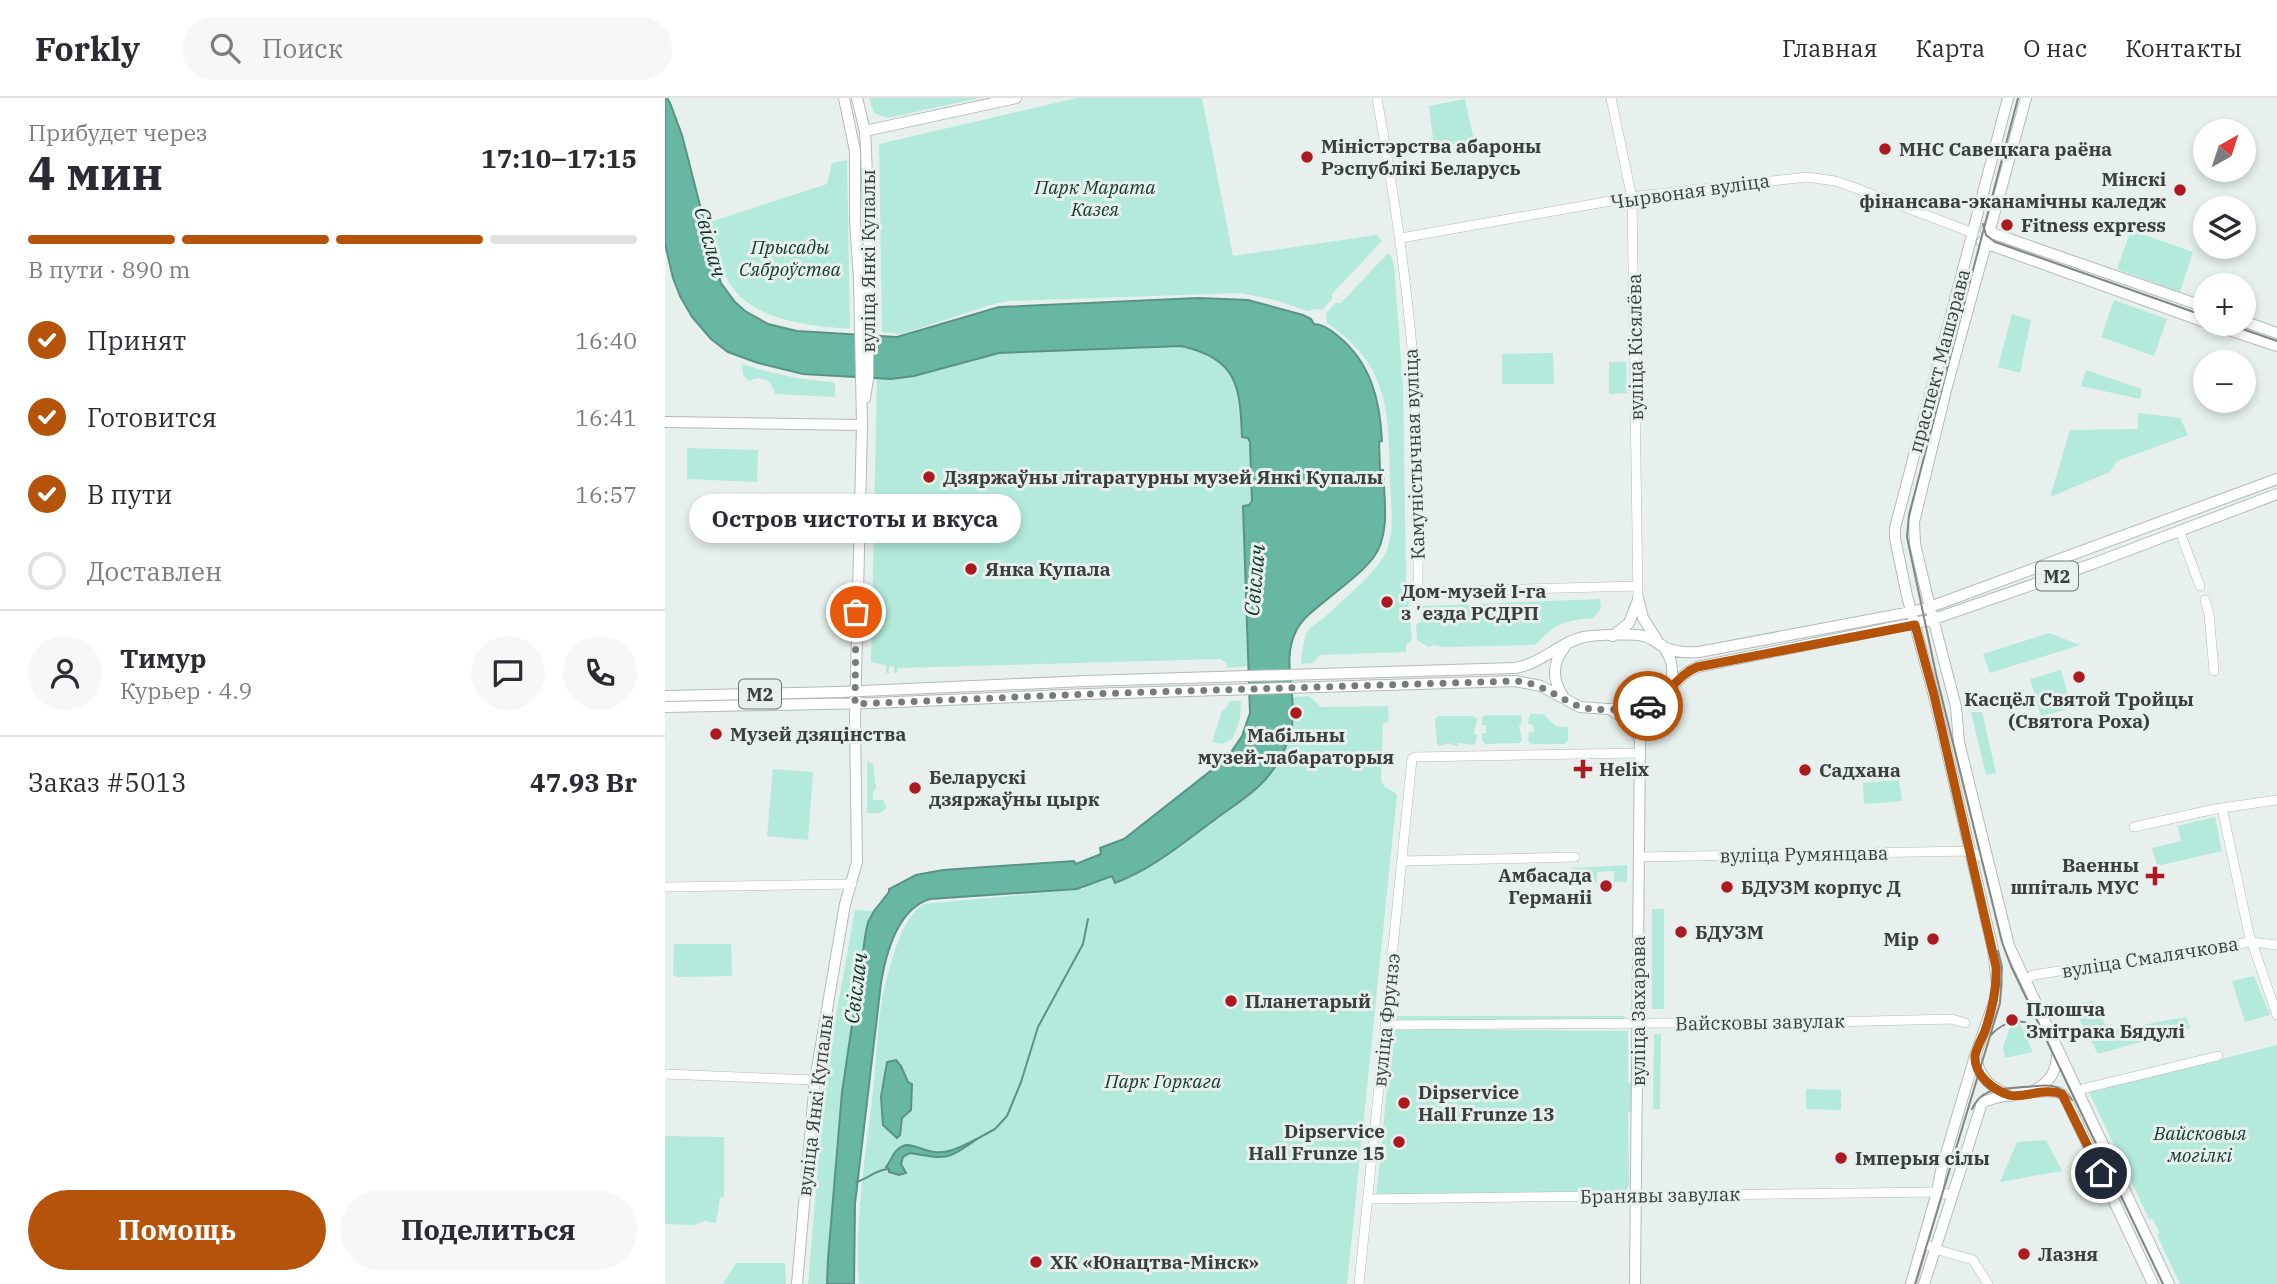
<!DOCTYPE html>
<html lang="ru">
<meta charset="utf-8">
<style>
:root{--surface:#fff;--page:#f7f7f7;--text:#2b2b33;--muted:#7c7c81;--line:#e1e1e2;--accent:#b45309}
body{margin:0;font-family:"IBM Plex Serif",serif;background:var(--page);color:var(--text);height:100vh;display:flex;flex-direction:column;font-size:26px;white-space:nowrap}
*{box-sizing:border-box;margin:0}
p{font-size:23px;color:var(--muted)}
.icon{flex:none;width:38px;height:38px;fill:none;stroke:currentColor;stroke-width:2;stroke-linecap:round;stroke-linejoin:round}
.map{position:relative;flex:1;overflow:hidden}
.drawer{display:flex;flex-direction:column;background:var(--surface);width:665px}
.drawer>*{flex:none}
.needle{width:46px;rotate:39deg}
.controls{position:absolute;left:1528px;top:21px;display:grid;gap:14px}
.controls a{display:grid;place-items:center;width:63px;height:63px;border-radius:50%;background:var(--surface);box-shadow:0 4px 10px #0003;font-size:35px}
.pin{position:absolute;display:grid;place-items:center;width:60px;height:60px;color:#fff;margin:-30px;border:4px solid #fff;border-radius:50%;box-shadow:0 2px 7px #0007}
.courier{position:absolute;display:grid;place-items:center;width:70px;height:70px;margin:-35px;border:5px solid #b45309;border-radius:50%;background:#fff;color:#222;box-shadow:0 2px 9px #0007}
.bubble{position:absolute;height:49px;border-radius:24px;background:var(--surface);box-shadow:0 4px 10px #0003;font-size:23px;font-weight:800;line-height:49px;text-align:center}
.head em{font-style:normal;font-weight:800}
.head div{display:flex;flex-direction:column-reverse}
.head{display:flex;align-items:center;justify-content:space-between;height:119px;padding:0 28px}
h1{font-size:46px;font-weight:800;line-height:52px}
.bar{display:grid;grid-template-columns:repeat(4,1fr);gap:10px 7px;align-content:center;height:84px;padding:0 28px}
.bar i{height:9px;border-radius:5px;background:var(--line)}
.bar .active{background:var(--accent)}
.bar p{grid-column:span 4}
.line{display:flex;align-items:center;gap:18px;padding:0 28px;border-top:2px solid var(--line)}
.line div{flex:1}
.round{display:grid;place-items:center;flex:none;width:74px;height:74px;border-radius:37px;background:var(--page)}
ol{padding:0 28px;list-style:none}
li{display:flex;align-items:center;gap:21px;height:77px}
li p{margin-inline-start:auto}
li .icon{padding:7px;border-radius:50%;background:var(--accent);color:#fff;stroke-width:4}
li:last-child{color:var(--muted)}
li i{width:38px;height:38px;border:4px solid var(--line);border-radius:50%}
.primary-button{display:flex;gap:14px;margin-top:auto;padding:14px 28px}
.primary-button a{flex:1;height:80px;border-radius:42px;background:var(--accent);color:#fff;font-size:28px;font-weight:800;line-height:80px;text-align:center}
.primary-button a+a{background:var(--page);color:var(--text)}
header{display:flex;align-items:center;gap:42px;box-sizing:border-box;height:98px;padding:0 35px;background:var(--surface);border-bottom:2px solid var(--line)}
header strong{font-size:33px}
nav{display:flex;gap:38px;margin-inline-start:auto;font-size:24px}
.search{width:490px;height:63px;background:var(--page);display:flex;align-items:center;gap:18px;box-sizing:border-box;padding:0 24px;border-radius:38px;color:var(--muted);font-size:26px}
main{display:flex;flex:1;min-height:0}
.map>svg:first-child{display:block}
.green{fill:#b3eadb}
.water{fill:#68b7a3;stroke:#5a9384;stroke-width:2}
.lines{fill:none;stroke-linecap:round;stroke-linejoin:round}
.stream{stroke:#5a9384;stroke-width:2}
.minor-casing{stroke:#b3bbb8;stroke-width:10}
.major-casing{stroke:#b3bbb8;stroke-width:12}
.minor{stroke:#fff;stroke-width:9}
.major{stroke:#fff;stroke-width:10}
.tram{stroke:#818785;stroke-width:2}
.done{stroke:#777c7b;stroke-width:7;stroke-dasharray:0 12.6}
.route{stroke:#b45309;stroke-width:9}
.poi-dot{fill:#ac1920;stroke:#e7f0ed;stroke-width:2.5}
.labels{text-anchor:middle;dominant-baseline:central;stroke-width:6;stroke-linejoin:round;paint-order:stroke}
.shield{fill:#e7f0ed;stroke:#6e7372;stroke-width:2}
.shield-label{font-size:18px;font-weight:bold;fill:#3a3e3d}
.poi-label{font-size:19px;font-weight:bold;fill:#3a3e3d;stroke:#e7f0ed;text-anchor:start}
.park-label{font-size:19px;font-style:italic;fill:#12382f;stroke:#e7f0ed}
.street-label{font-size:19px;fill:#3a3e3d;stroke:#e7f0ed}
.water-label{font-size:21px;font-style:italic;fill:#0c332a;stroke:#e7f0ed}
</style>
<header>
<strong>Forkly</strong>
<div class="search"><svg class="icon" aria-label="search" viewBox="0 0 24 24"><circle cx="10" cy="10" r="6"/><path d="M15 15l6 6"/></svg>Поиск</div>
<nav><a>Главная</a><a>Карта</a><a>О нас</a><a>Контакты</a></nav>
</header>
<main>
<section class="drawer">
<div class="head"><div><h1>4 мин</h1><p>Прибудет через</p></div><em>17:10–17:15</em></div>
<div class="bar"><i class="active"></i><i class="active"></i><i class="active"></i><i></i><p>В пути · 890 m</p></div>
<ol>
<li><svg class="icon" aria-label="check" viewBox="0 0 24 24"><path d="M5 12l5 5 9-10"/></svg>Принят<p>16:40</p></li>
<li><svg class="icon" aria-label="check" viewBox="0 0 24 24"><path d="M5 12l5 5 9-10"/></svg>Готовится<p>16:41</p></li>
<li><svg class="icon" aria-label="check" viewBox="0 0 24 24"><path d="M5 12l5 5 9-10"/></svg>В пути<p>16:57</p></li>
<li><i></i>Доставлен</li>
</ol>
<div class="line" style="height:126px"><a class="round"><svg class="icon" aria-label="person" viewBox="0 0 24 24"><circle cx="12" cy="8" r="4"/><path d="M4 21q1-7 8-7t8 7"/></svg></a><div><b>Тимур</b><p>Курьер · 4.9</p></div><a class="round"><svg class="icon" aria-label="chat" viewBox="0 0 24 24"><path d="M4 5h16v11H9l-5 4z"/></svg></a><a class="round"><svg class="icon" aria-label="phone" viewBox="0 0 24 24"><path d="M5 4h4l2 5-3 2q2 4 5 5l2-3 5 2v4C11 20 4 13 5 4z"/></svg></a></div>
<div class="line" style="height:91px"><div>Заказ #5013</div><b>47.93 Br</b></div>
<div class="primary-button"><a>Помощь</a><a>Поделиться</a></div>
</section>
<div class="map">
<svg width="1612" height="1186" viewBox="0 0 1612 1186">
<rect width="100%" height="100%" fill="#e7f0ed"/>
<path class="green" d="M204,0H314L223,20L209,15Z
M412,0H537L568,158L712,137L717,143L667,196V201L657,212L650,211L642,213L610,202L575,195L345,203L332,205L236,236L217,234L214,46Z
M800,1L809,43L769,49L764,8Z
M182,62L185,231C141,227 81,223 60,177C53,161 50,141 45,124L162,86L167,65Z
M1466,132L1528,154L1515,194L1452,171Z
M723,155L727,160L729,168L738,289L741,481L747,542L741,547V554L655,557L648,565L636,566C637,557 638,542 642,534C646,528 657,522 662,517C679,501 712,474 721,454C730,433 726,407 725,385C724,316 725,267 662,225L661,216L670,205H676Z
M1449,202L1502,221L1489,258L1436,239Z
M1347,216L1366,222L1355,275L1333,269Z
M516,248C573,260 575,288 577,338L583,340L585,344L587,403L584,407L578,409L583,568L562,570L561,565L555,561L233,570L232,575H229V569L224,568V575H221V567L206,564L212,281L249,278L334,255Z
M888,255L889,286H837V256Z
M944,264H961L962,295L944,296Z
M77,266C107,276 136,282 168,284L170,286V299L110,296C107,283 97,276 84,283L78,277Z
M1421,272L1477,291L1475,301L1416,288Z
M1473,315L1515,320L1523,337L1452,363L1445,374L1385,399L1405,332L1473,331Z
M22,350L93,352L92,384L22,381Z
M109,404H124L125,438H111Z
M935,501L936,510L929,520C900,522 890,526 870,547L778,549L769,547L764,549L752,542L751,526L756,524L755,508Z
M1384,535L1415,547L1325,575L1318,556Z
M1396,572L1407,610L1376,618L1365,581Z
M644,598L656,609L723,608L724,624L718,625L716,683L720,689L732,696L682,1186H194C189,1124 201,1056 208,993C212,958 212,921 220,887C226,864 237,818 259,806L419,791L423,785L447,778L450,785L494,764L594,688L617,656L625,636L628,599Z
M564,603H576L575,621L568,640L557,646L547,644L557,613L563,608Z
M1306,614H1317L1331,675L1321,677Z
M866,616H878L891,628L903,629V642L900,646H866L863,643L864,634H869L868,627L863,626L864,619Z
M821,617H856L857,625L854,627L857,643L854,645L820,646L817,643V635H821V627H817V619Z
M773,618H808L812,621L809,636L812,637L811,644L808,647L793,645V648L787,647L786,645L774,648L772,645L770,622Z
M202,663L208,666L211,690L208,694V702H218L221,708C219,717 210,715 202,715Z
M108,671L148,674L143,742L102,738Z
M1234,682L1237,703L1199,706L1198,685Z
M1550,719L1557,753L1492,768L1487,750L1516,743L1513,728Z
M962,767V784H949V773L932,774V785L915,786L907,780V770Z
M987,811H999V911H987Z
M190,812L209,813L203,824L201,833L177,994L162,1186H143L161,973Z
M9,846H66L67,878L13,879L8,877Z
M1589,878L1605,917L1580,924L1567,883Z
M1428,903L1444,933L1521,919L1525,930L1433,956L1406,906Z
M732,918H960V925L732,926Z
M1355,925L1368,954L1340,960L1338,949L1346,926Z
M728,931L963,933V985H966L967,1013L963,1014L964,1086L961,1094L711,1101Z
M989,936H996L995,1011H988Z
M1612,947V1186H1515L1492,1137L1495,1135L1487,1120L1484,1121L1424,994Z
M1141,991L1176,992V1012L1141,1011Z
M0,1038L59,1039V1099L55,1100L51,1125L40,1123L28,1127L0,1126Z
M1381,1042L1397,1073L1335,1084L1352,1044Z
M71,1165H120L121,1186H58Z"/>
<path class="water" d="M0,0H2L5,5L17,37L49,162L56,185L70,204L80,213L103,226L132,233L232,239L334,209L533,200L583,202L638,217L646,221L649,226C657,226 666,232 673,238C706,265 715,302 717,343L714,344L715,372H718C719,399 726,437 708,460C697,475 679,487 665,499C653,509 638,519 631,533C616,563 632,596 627,627C624,648 610,673 595,687C581,701 563,711 548,723C515,747 489,770 450,785L447,778L412,791L265,801C232,811 221,855 216,885L190,1106L189,1186H162L163,1161L177,994L201,833L203,824L209,813L224,794V791L251,777L278,772L409,763L411,766L436,756L435,750L459,741L562,660L577,638L585,615L578,408L584,407L587,403L585,344L583,340L577,339C575,288 573,261 516,248L334,255L249,278L226,281L138,276L93,265L63,254L46,241L27,219L15,198L8,180L0,146Z
M231,962L236,968L243,984L247,986L246,1012L237,1020L235,1037L232,1040L218,1027L216,999L222,964Z
M312,1041C282,1063 280,1061 245,1055L238,1059L236,1066L241,1075L234,1077L224,1074V1071L221,1069C227,1062 228,1052 238,1048C246,1044 260,1054 270,1054C285,1056 298,1047 312,1041Z"/>
<g class="lines">
<path class="stream" d="M310,1042L330,1031L342,1018L356,984L373,929L418,846L423,821
M191,1084C203,1081 211,1071 224,1071"/>
<defs>
<path id="minor" d="M712,0C731,107 747,214 752,323C754,380 753,437 753,494L972,488
M946,0L967,100L973,500
M736,140L974,98L1142,79L1170,83L1185,88L1308,135
M1515,434L1535,488
M1540,502L1544,516L1549,573
M1557,710L1584,836L1612,917
M1469,729L1550,711L1612,702
M974,759L1305,753L1321,761
M737,763L910,759
M0,789L187,786
M1360,882L1368,877L1586,844L1612,847
M720,927L1163,924L1287,921L1300,925
M0,976L150,982
M1413,992L1553,958
M703,1101L1272,1094L1287,1097
M1258,1145L1270,1151L1308,1162L1323,1186
M694,1186L747,661L750,659L974,655"/>
<path id="major" d="M192,0L200,33L201,52L204,139L203,281L200,300
M1361,0L1282,288L1249,424L1250,446L1261,493L1291,609L1294,644L1344,848L1504,1186
M200,33L351,0
M1321,133L1540,209
M1317,144L1540,224
M1578,223L1612,235
M1546,226L1612,248
M0,324L197,327
M973,500L978,520L992,542
M948,538L964,525L973,502
M997,547C1008,561 1010,574 1004,590
M0,598L175,594L421,583L850,570C876,566 897,543 919,539C931,537 967,535 978,538C986,539 991,544 997,548C1008,554 1022,555 1034,554L1246,514L1265,509L1612,381
M898,598C887,582 887,564 900,549
M0,609L207,605L422,596L850,583L876,588L915,609L943,611L981,609L993,603L1021,575L1032,569L1269,521L1427,466L1612,396
M946,612L965,624L975,641
M1311,961C1316,982 1326,989 1346,998
M1368,993C1385,984 1393,973 1392,953
M132,1186L150,982L180,806L192,764L190,621L197,327L194,180L190,124V53L179,0
M970,1186L975,641L977,627L991,605
M1246,1186L1272,1094L1276,1073L1310,958L1330,901L1332,886L1328,852L1269,598L1242,498L1230,440V430L1343,0
M1259,1186L1317,1005C1328,998 1379,991 1392,994C1398,996 1398,997 1401,1001L1488,1186"/>
</defs>
<use href="#minor" class="minor-casing"/>
<use href="#major" class="major-casing"/>
<use href="#minor" class="minor"/>
<use href="#major" class="major"/>
<path class="tram" d="M1353,0L1244,417L1242,439L1271,576L1337,844L1346,868L1498,1186
M1318,126L1321,137L1330,144L1540,218
M1563,226L1612,243
M1325,938C1340,921 1360,918 1378,934
M1307,1011C1317,989 1336,991 1358,989C1379,988 1392,982 1407,1002
M1250,1186L1335,905L1337,869L1333,853"/>
</g>
<g class="lines">
<path class="done" d="M191,514L190,606L422,596L850,583C874,584 890,598 911,607C927,615 966,611 983,608"/>
<path class="route" d="M983,608C1003,599 1012,577 1032,569L1250,527L1269,597L1331,869C1332,892 1327,911 1320,933C1317,940 1311,951 1310,958C1309,977 1328,992 1344,997C1357,1001 1379,989 1397,996L1436,1075"/>
</g>
<g class="poi-dot">
<circle cx="1220" cy="51" r="7"/>
<circle cx="642" cy="59" r="7"/>
<circle cx="1515" cy="92" r="7"/>
<circle cx="1342" cy="127" r="7"/>
<circle cx="264" cy="379" r="7"/>
<circle cx="306" cy="471" r="7"/>
<circle cx="722" cy="504" r="7"/>
<circle cx="1414" cy="579" r="7"/>
<circle cx="631" cy="615" r="7"/>
<circle cx="51" cy="636" r="7"/>
<path d="M914.5 660.5h7v7h7v7h-7v7h-7v-7h-7v-7h7z"/>
<circle cx="1140" cy="672" r="7"/>
<circle cx="250" cy="690" r="7"/>
<path d="M1486.5 767.5h7v7h7v7h-7v7h-7v-7h-7v-7h7z"/>
<circle cx="941" cy="788" r="7"/>
<circle cx="1062" cy="789" r="7"/>
<circle cx="1016" cy="834" r="7"/>
<circle cx="1268" cy="841" r="7"/>
<circle cx="566" cy="903" r="7"/>
<circle cx="1347" cy="922" r="7"/>
<circle cx="739" cy="1005" r="7"/>
<circle cx="734" cy="1044" r="7"/>
<circle cx="1176" cy="1060" r="7"/>
<circle cx="1359" cy="1156" r="7"/>
<circle cx="371" cy="1164" r="7"/>
</g>
<g class="labels">
<g class="shield">
<rect x="1371" y="463.5" width="42" height="29" rx="5"/>
<rect x="74" y="581.5" width="42" height="29" rx="5"/>
</g>
<g class="shield-label">
<text x="1392" y="478">М2</text>
<text x="95" y="596">М2</text>
</g>
<g class="poi-label">
<text x="656" y="48">Міністэрства абароны<tspan x="656" dy="22">Рэспублікі Беларусь</tspan></text>
<text x="1234" y="51">МНС Савецкага раёна</text>
<text x="1501" y="81" text-anchor="end">Мінскі<tspan x="1501" dy="22">фінансава-эканамічны каледж</tspan></text>
<text x="1356" y="127">Fitness express</text>
<text x="278" y="379">Дзяржаўны літаратурны музей Янкі Купалы</text>
<text x="320" y="471">Янка Купала</text>
<text x="736" y="493">Дом-музей I-га<tspan x="736" dy="22">зʼезда РСДРП</tspan></text>
<text x="1414" y="601" text-anchor="middle">Касцёл Святой Тройцы<tspan x="1414" dy="22">(Святога Роха)</tspan></text>
<text x="65" y="636">Музей дзяцінства</text>
<text x="631" y="637" text-anchor="middle">Мабільны<tspan x="631" dy="22">музей-лабараторыя</tspan></text>
<text x="934" y="671">Helix</text>
<text x="1154" y="672">Садхана</text>
<text x="264" y="679">Беларускі<tspan x="264" dy="22">дзяржаўны цырк</tspan></text>
<text x="1474" y="767" text-anchor="end">Ваенны<tspan x="1474" dy="22">шпіталь МУС</tspan></text>
<text x="927" y="777" text-anchor="end">Амбасада<tspan x="927" dy="22">Германіі</tspan></text>
<text x="1076" y="789">БДУЗМ корпус Д</text>
<text x="1030" y="834">БДУЗМ</text>
<text x="1254" y="841" text-anchor="end">Мір</text>
<text x="580" y="903">Планетарый</text>
<text x="1361" y="911">Плошча<tspan x="1361" dy="22">Змітрака Бядулі</tspan></text>
<text x="753" y="994">Dipservice<tspan x="753" dy="22">Hall Frunze 13</tspan></text>
<text x="720" y="1033" text-anchor="end">Dipservice<tspan x="720" dy="22">Hall Frunze 15</tspan></text>
<text x="1190" y="1060">Імперыя сілы</text>
<text x="1373" y="1156">Лазня</text>
<text x="385" y="1164">ХК «Юнацтва-Мінск»</text>
</g>
<g class="park-label">
<text x="430" y="89">Парк Марата<tspan x="430" dy="22">Казея</tspan></text>
<text x="125" y="149">Прысады<tspan x="125" dy="22">Сяброўства</tspan></text>
<text x="498" y="983">Парк Горкага</text>
<text x="1535" y="1035">Вайсковыя<tspan x="1535" dy="22">могілкі</tspan></text>
</g>
<g class="street-label">
<text transform="translate(1025 93) rotate(-8)">Чырвоная вуліца</text>
<text transform="translate(203 163) rotate(-90)">вуліца Янкі Купалы</text>
<text transform="translate(970 249) rotate(-91)">вуліца Кісялёва</text>
<text transform="translate(1274 263) rotate(-75)">праспект Машэрава</text>
<text transform="translate(749 356) rotate(-92)">Камуністычная вуліца</text>
<text transform="translate(1139 756) rotate(-1)">вуліца Румянцава</text>
<text transform="translate(1485 859) rotate(-9)">вуліца Смалячкова</text>
<text transform="translate(973 913) rotate(-90)">вуліца Захарава</text>
<text transform="translate(721 922) rotate(-84)">вуліца Фрунзэ</text>
<text transform="translate(1095 924) rotate(-1)">Вайсковы завулак</text>
<text transform="translate(150 1007) rotate(-83)">вуліца Янкі Купалы</text>
<text transform="translate(995 1097) rotate(-1)">Бранявы завулак</text>
</g>
<g class="water-label">
<text transform="translate(46 144) rotate(75)">Свіслач</text>
<text transform="translate(589 482) rotate(-85)">Свіслач</text>
<text transform="translate(190 890) rotate(-83)">Свіслач</text>
</g>
</g>
</svg>
<div class="controls">
<a><svg class="needle" viewBox="-14 -14 28 28"><path d="M0-13l5 13h-10z" fill="#e53935"/><path d="M0 13l5-13h-10z" fill="#7c7c81"/></svg></a>
<a><svg class="icon" aria-label="layers" viewBox="0 0 24 24"><path d="M12 4l9 5-9 5-9-5zM3 14l9 5 9-5"/></svg></a>
<a>+</a>
<a>−</a>
</div>
<div class="pin" style="left:191px;top:514px;background:#ea580c"><svg class="icon" aria-label="bag" viewBox="0 0 24 24"><path d="M5 8h14l-1 12H6zM9 8a3 3 0 0 1 6 0"/></svg></div>
<div class="pin" style="left:1436px;top:1075px;background:#1f2937"><svg class="icon" aria-label="home" viewBox="0 0 24 24"><path d="M3 11l9-7 9 7M6 9v11h12V9"/></svg></div>
<div class="courier" style="left:983px;top:608px"><svg class="icon" aria-label="car" viewBox="0 0 24 24"><path d="M5 17H2v-5l4-1 3-4h7l3 4 3 1v5h-3M9 17h6M6 11h13"/><circle cx="7" cy="17" r="2"/><circle cx="17" cy="17" r="2"/></svg></div>
<div class="bubble" style="left:24px;top:396px;width:332px">Остров чистоты и вкуса</div>
</div>
</main>
